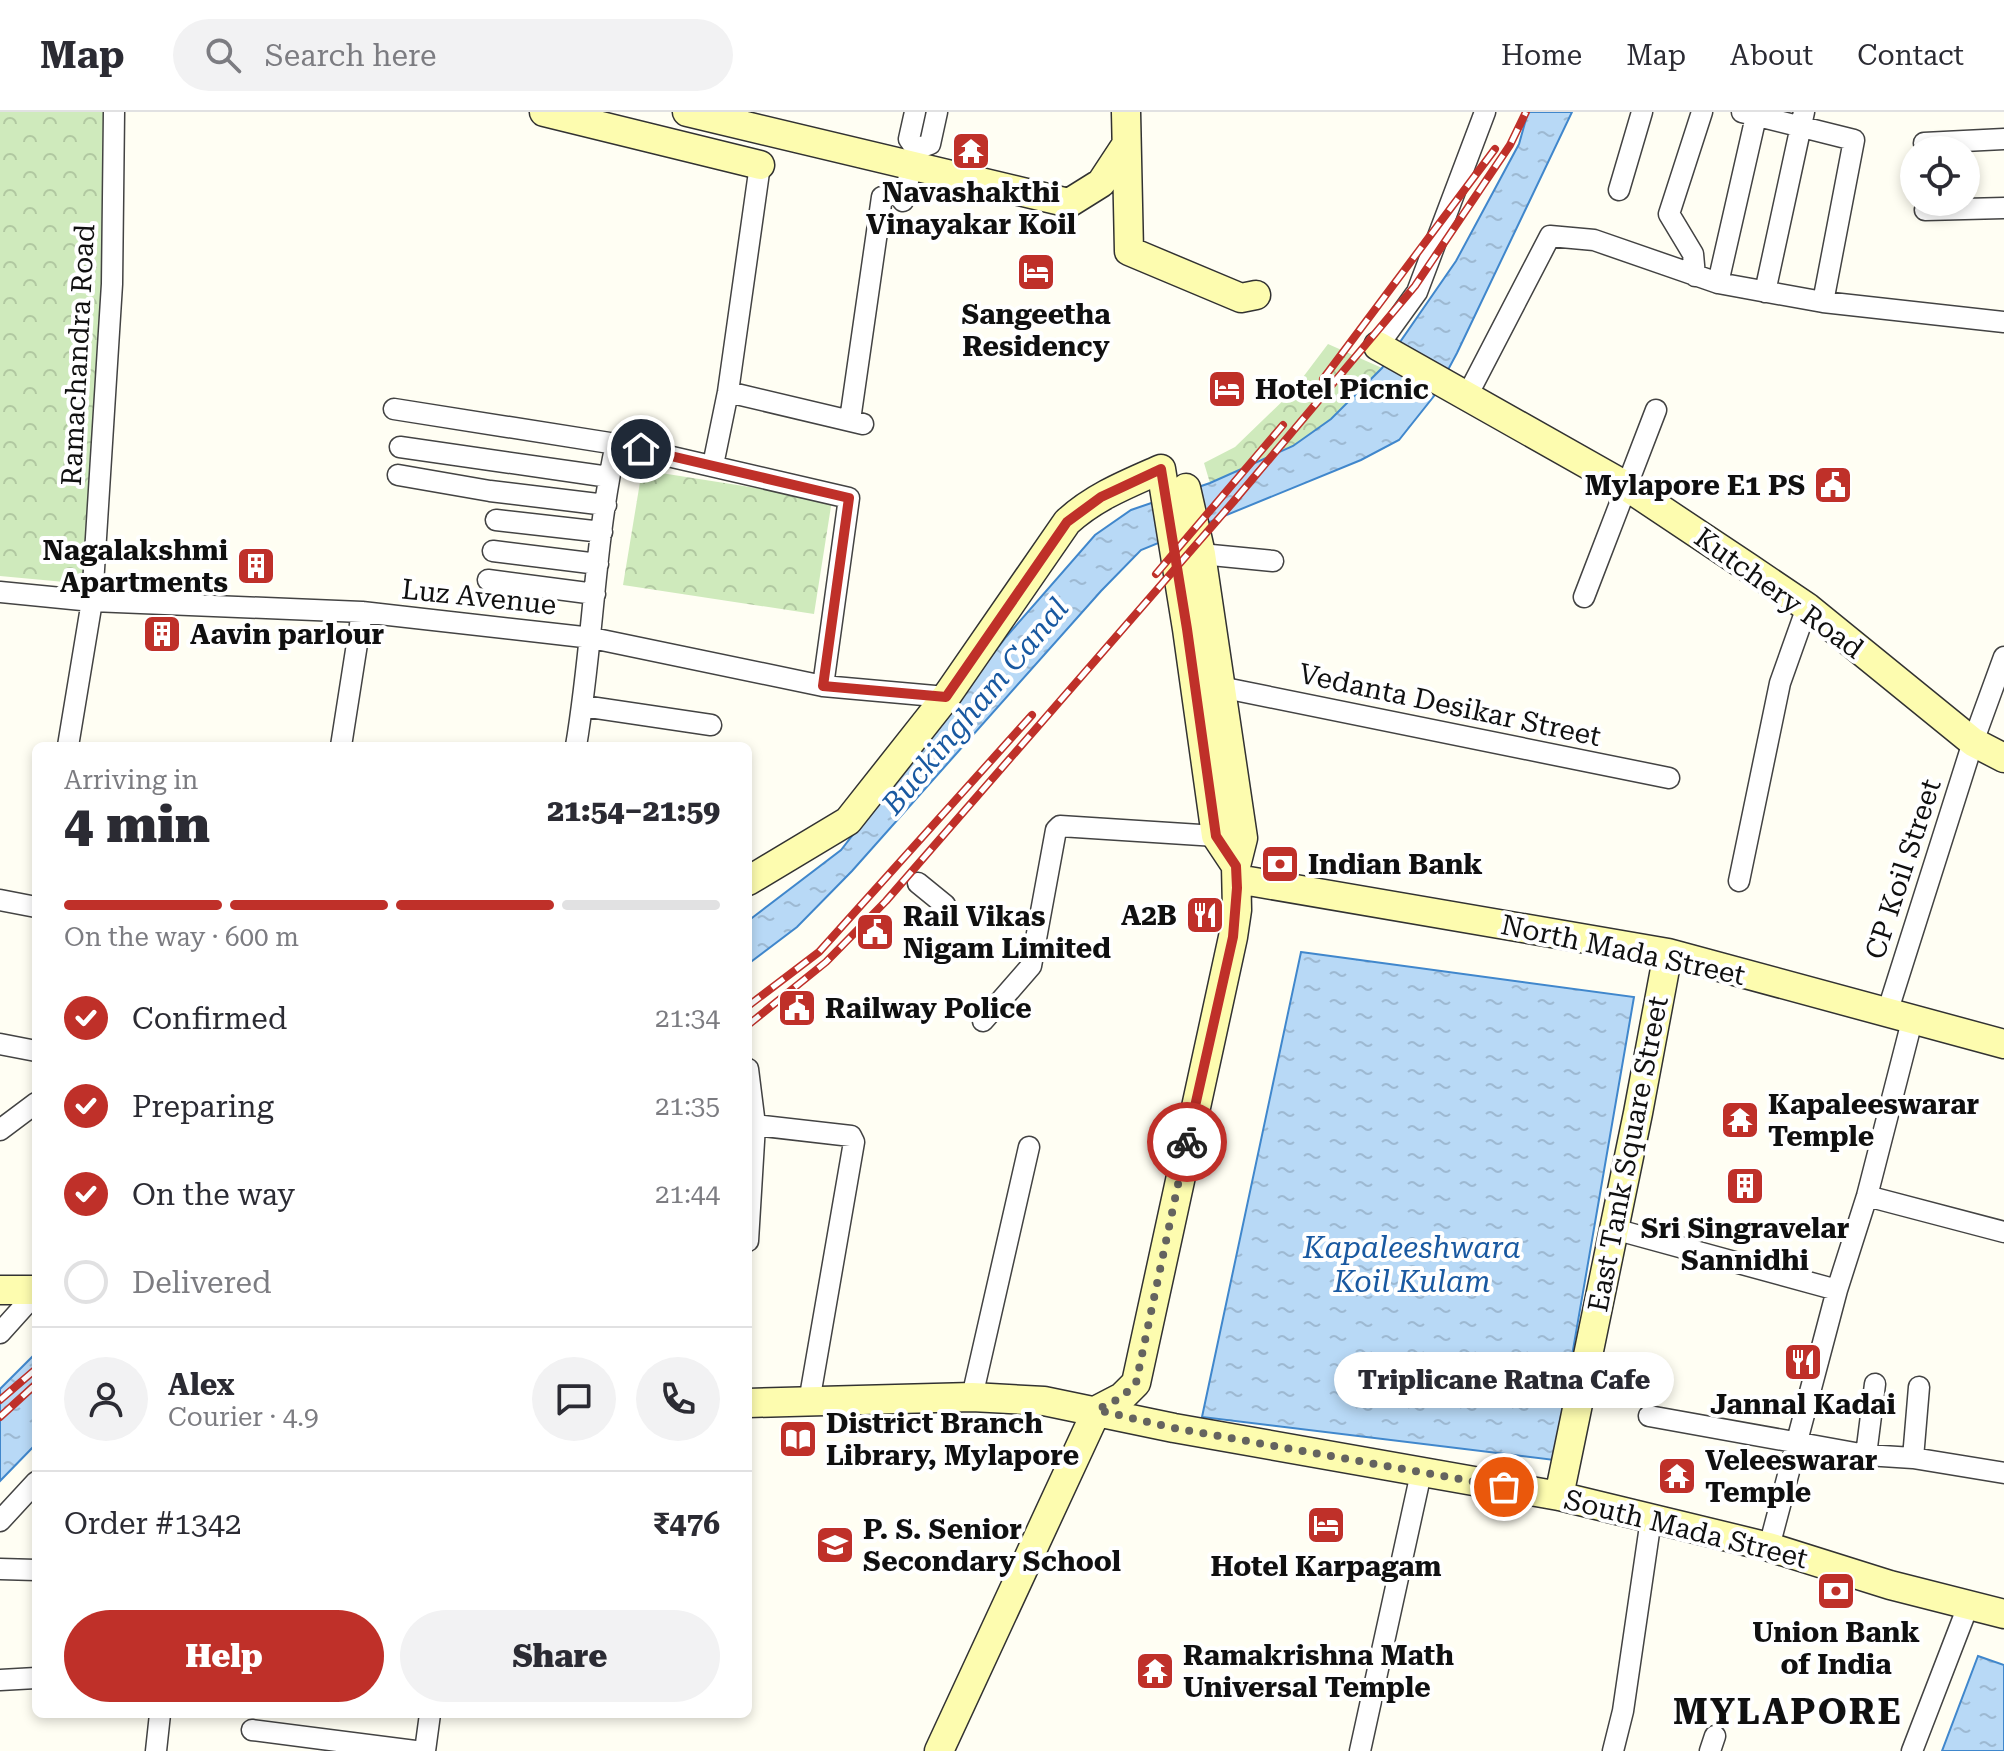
<!DOCTYPE html>
<meta charset="utf-8">
<style>
:root{--surface:#fff;--page:#f2f2f3;--text:#2b2b33;--muted:#7c7c81;--line:#e1e1e2;--accent:#bf3029}
body{margin:0;font-family:"Roboto Serif",serif;background:var(--page);color:var(--text);height:100vh;display:flex;flex-direction:column;font-size:30px;white-space:nowrap}
*{box-sizing:border-box;margin:0}
p{font-size:26px;color:var(--muted)}
.icon{flex:none;width:44px;height:44px;fill:none;stroke:currentColor;stroke-width:2;stroke-linecap:round;stroke-linejoin:round}
.map{position:relative;flex:1;overflow:hidden}
.sheet{position:absolute;left:32px;top:630px;width:720px;height:976px;display:flex;flex-direction:column;background:var(--surface);border-radius:12px;box-shadow:0 4px 12px #0003}
.sheet>*{flex:none}
.tools{position:absolute;left:1900px;top:24px;display:grid;gap:16px}
.tools a{display:grid;place-items:center;width:80px;height:80px;border-radius:50%;background:var(--surface);box-shadow:0 4px 12px #0003;font-size:40px}
.pin{position:absolute;display:grid;place-items:center;width:68px;height:68px;color:#fff;margin:-34px;border:4px solid #fff;border-radius:50%;box-shadow:0 2px 8px #0007}
.courier{position:absolute;display:grid;place-items:center;width:80px;height:80px;margin:-40px;border:6px solid #bf3029;border-radius:50%;background:#fff;color:#222;box-shadow:0 2px 10px #0007}
.bubble{position:absolute;height:56px;border-radius:28px;background:var(--surface);box-shadow:0 4px 12px #0003;font-size:26px;font-weight:800;line-height:56px;text-align:center}
.head em{font-style:normal;font-weight:800}
.head div{display:flex;flex-direction:column-reverse}
.head{display:flex;align-items:center;justify-content:space-between;height:136px;padding:0 32px}
h1{font-size:52px;font-weight:800;line-height:60px}
.bar{display:grid;grid-template-columns:repeat(4,1fr);gap:12px 8px;align-content:center;height:96px;padding:0 32px}
.bar i{height:10px;border-radius:6px;background:var(--line)}
.bar .on{background:var(--accent)}
.bar p{grid-column:span 4}
.line{display:flex;align-items:center;gap:20px;padding:0 32px;border-top:2px solid var(--line)}
.line div{flex:1}
.round{display:grid;place-items:center;flex:none;width:84px;height:84px;border-radius:42px;background:var(--page)}
ol{padding:0 32px;list-style:none}
li{display:flex;align-items:center;gap:24px;height:88px}
li p{margin-inline-start:auto}
li .icon{padding:8px;border-radius:50%;background:var(--accent);color:#fff;stroke-width:4}
li:last-child{color:var(--muted)}
li i{width:44px;height:44px;border:4px solid var(--line);border-radius:50%}
.action{display:flex;gap:16px;margin-top:auto;padding:16px 32px}
.action a{flex:1;height:92px;border-radius:48px;background:var(--accent);color:#fff;font-size:32px;font-weight:800;line-height:92px;text-align:center}
.action a+a{background:var(--page);color:var(--text)}
header{display:flex;align-items:center;gap:48px;box-sizing:border-box;height:112px;padding:0 40px;background:var(--surface);border-bottom:2px solid var(--line)}
header strong{font-size:38px}
nav{display:flex;gap:44px;margin-inline-start:auto;font-size:28px}
.search{width:560px;height:72px;background:var(--page);display:flex;align-items:center;gap:20px;box-sizing:border-box;padding:0 28px;border-radius:44px;color:var(--muted);font-size:30px}
.map>svg:first-child{display:block}
.park{fill:url(#park-crowns)}
.water{fill:url(#water-ripples);stroke:#4087cc;stroke-width:2}
.lines{fill:none;stroke-linecap:round;stroke-linejoin:round}
.street-casing{stroke:#434343;stroke-width:23}
.secondary-casing{stroke:#323232;stroke-width:31}
.street{stroke:#fff;stroke-width:20}
.secondary{stroke:#fdfcaf;stroke-width:28}
.rail-casing{stroke:#bf3029;stroke-width:8}
.rail{stroke:#fff;stroke-width:5;stroke-dasharray:15;stroke-linecap:butt}
.done{stroke:#64635f;stroke-width:8;stroke-dasharray:0 14.4}
.route{stroke:#bf3029;stroke-width:10}
.labels{text-anchor:middle;dominant-baseline:central;stroke-width:8;stroke-linejoin:round;paint-order:stroke}
.poi-label{font-size:28px;font-weight:bold;fill:#101010;stroke:#fff;text-anchor:start}
.street-label{font-size:28px;fill:#101010;stroke:#fff}
.water-label{font-size:30px;font-style:italic;fill:#1959a1;stroke:#fff}
.district-label{font-size:36px;font-weight:bold;letter-spacing:2px;fill:#101010;stroke:#fff}
</style>
<header>
<strong>Map</strong>
<div class="search"><svg class="icon" aria-label="search" viewBox="0 0 24 24"><circle cx="10" cy="10" r="6"/><path d="M15 15l6 6"/></svg>Search here</div>
<nav><a>Home</a><a>Map</a><a>About</a><a>Contact</a></nav>
</header>
<div class="map">
<svg width="2004" height="1639" viewBox="0 0 2004 1639">
<defs>
<pattern id="park-crowns" width="20" height="18" patternUnits="userSpaceOnUse" patternTransform="scale(2)"><rect width="20" height="18" fill="#cfeabc"/><path d="M2 6a3 3 0 1 1 6 0M12 15a3 3 0 1 1 6 0" fill="none" stroke="#b1c8a1"/></pattern>
<pattern id="water-ripples" width="26" height="14" patternUnits="userSpaceOnUse" patternTransform="scale(2)"><rect width="26" height="14" fill="#b8d9f6"/><path d="M2 4q2-2 4 0t4 0M15 11q2-2 4 0t4 0" fill="none" stroke="#9db9d2"/></pattern>
</defs>
<rect width="100%" height="100%" fill="#fffef3"/>
<path class="park" d="M0,0H104L102,452L86,472L0,464Z
M1328,232L1382,256L1331,307L1293,334L1210,371L1204,351L1235,335L1291,281Z
M642,358L832,388L814,502L623,473Z"/>
<path class="water" d="M1528,0H1572L1457,241L1434,284L1399,328L1361,348L1141,438L1101,479L852,759L797,815L748,852V809L841,738L1006,525L1095,423L1131,398L1210,371L1293,334L1331,307L1382,256L1456,149L1519,32Z
M1301,840L1634,885L1554,1348L1202,1305Z
M36,1241V1332L0,1369V1277Z
M1978,1544L2004,1553V1639H1942Z"/>
<g class="lines">
<defs>
<path id="street" d="M1742,0L1854,28L1823,190
M1924,31L2004,27
M916,37L930,32L937,0
M1619,78L1642,0
M903,89L916,37L909,27L915,0
M1925,98L2004,96
M1695,164L1693,142L1669,102L1702,0
M1718,171L1757,0
M1765,180L1804,0
M1378,234L1417,180L1485,0
M728,280L863,312
M1467,284L1550,124L1594,128L1718,171L1823,190L2004,210
M394,297L616,332
M850,308L882,85
M400,335L609,365
M713,353L728,280L760,53
M398,363L490,379L606,393
M496,408L602,420
M493,439L598,452
M1201,442L1273,449
M488,468L595,482
M0,480L92,489L362,500L592,526L823,574L946,585
M1584,485L1656,298
M1220,575L1669,666
M583,594L711,613
M68,634L92,489L112,172L114,0
M341,634L362,500
M576,634C593,534 594,431 616,332L849,386L823,574
M1739,769L1780,571L1807,495
M918,771L945,793
M0,788L36,795
M1887,901L1973,630L2004,545
M983,909L1031,854L1056,718L1060,714L1216,724
M0,932L36,939
M748,957L755,1013L748,1129
M755,1013L851,1024L854,1030L809,1290
M0,1018L36,991
M1867,1084L2004,1120
M1614,1117L1837,1178
M0,1221L36,1181
M972,1285L1029,1035
M1649,1304L1866,1343L1913,1346L2004,1361
M1866,1343L1875,1272
M1913,1346L1919,1275
M0,1409L36,1370
M1769,1435L1837,1178L1867,1084L1912,909
M0,1457L36,1458
M0,1568L36,1566
M252,1618L415,1639
M156,1639L160,1602
M425,1639L430,1602
M1360,1639L1421,1361
M1613,1639L1623,1599L1651,1407
M1710,1639L1715,1624
M1912,1639L1968,1494"/>
<path id="secondary" d="M544,0L760,53
M687,0L1069,91L1101,71L1126,33
M1126,0L1129,139L1241,186L1256,183
M1378,234L1626,374L1749,456L1807,495L1973,630L2004,646
M1186,376L1201,442L1243,726L1236,754
M1237,767L1668,841L2004,932
M748,769L848,709L946,585L1067,410C1094,385 1127,372 1161,357L1187,517L1216,724L1236,754L1237,798L1233,825L1136,1271L1122,1285L1097,1298L939,1639
M0,1178H36
M748,1291L972,1285L1044,1289L1174,1316L1559,1384L1769,1435L1890,1473L2004,1502
M1559,1384L1638,1001L1668,841"/>
</defs>
<use href="#street" class="street-casing"/>
<use href="#secondary" class="secondary-casing"/>
<use href="#street" class="street"/>
<use href="#secondary" class="secondary"/>
<defs>
<path id="rail" d="M1323,267L1495,37
M1156,462L1283,313
M748,894L819,840L1032,603
M748,913L826,850L886,789L1234,389L1415,174L1510,33L1526,0
M0,1288L36,1257
M0,1305L36,1272"/>
</defs>
<use href="#rail" class="rail-casing"/>
<use href="#rail" class="rail"/>
</g>
<g class="lines">
<path class="done" d="M1187,1030L1136,1271L1122,1285L1097,1298L1174,1316L1504,1375"/>
<path class="route" d="M641,337L849,386L823,574L946,585L1067,410L1101,385L1161,357L1187,517L1216,724L1236,754L1237,776L1233,825L1187,1030"/>
</g>
<defs>
<symbol id="temple-square" viewBox="-11 -11 22 22"><rect x="-9" y="-9" width="18" height="18" rx="4" fill="#bf3029" stroke="#fff"/><path d="M0-6L5-2H3V0L6.5 2.5H4V6H1.5V3h-3V6H-4V2.5H-6.5L-3 0V-2H-5Z" fill="#fff"/></symbol>
<symbol id="hotel-square" viewBox="-11 -11 22 22"><rect x="-9" y="-9" width="18" height="18" rx="4" fill="#bf3029" stroke="#fff"/><path d="M-6-4.5h1.5V1H6V5H4.5V3h-9V5H-6ZM-4 0a1.8 1.8 0 1 1 3.6 0ZM.5 0V-2.5h3Q6-2.5 6 0Z" fill="#fff"/></symbol>
<symbol id="civic-square" viewBox="-11 -11 22 22"><rect x="-9" y="-9" width="18" height="18" rx="4" fill="#bf3029" stroke="#fff"/><path d="M-.6-6.5H3V-4.5H.6V-3L4-1V1h2V6H-6V1h2V-1L-.6-3ZM-1.2 2.5V6h2.4V2.5Z" fill="#fff"/></symbol>
<symbol id="building-square" viewBox="-11 -11 22 22"><rect x="-9" y="-9" width="18" height="18" rx="4" fill="#bf3029" stroke="#fff"/><path d="M-4-6H4V6H1V3H-1V6H-4ZM-2.5-4.3h1.7v1.8h-1.7ZM.8-4.3h1.7v1.8H.8ZM-2.5-1h1.7V.8h-1.7ZM.8-1h1.7V.8H.8Z" fill="#fff"/></symbol>
<symbol id="bank-square" viewBox="-11 -11 22 22"><rect x="-9" y="-9" width="18" height="18" rx="4" fill="#bf3029" stroke="#fff"/><path d="M-6-4H6V4H-6ZM0-2.3a2.3 2.3 0 1 0 0 4.6a2.3 2.3 0 1 0 0-4.6Z" fill="#fff"/></symbol>
<symbol id="restaurant-square" viewBox="-11 -11 22 22"><rect x="-9" y="-9" width="18" height="18" rx="4" fill="#bf3029" stroke="#fff"/><path d="M-5-6h1v4h1v-4h1v4h1v-4h1v5L-1.5 .5V6h-2V.5L-5-1ZM5-6V6H3V1.5H1.5Q1.5-4 5-6Z" fill="#fff"/></symbol>
<symbol id="library-square" viewBox="-11 -11 22 22"><rect x="-9" y="-9" width="18" height="18" rx="4" fill="#bf3029" stroke="#fff"/><path d="M-6-4Q-3-5.5-.7-3.5V5Q-3 3-6 4ZM6-4Q3-5.5 .7-3.5V5Q3 3 6 4Z" fill="#fff"/></symbol>
<symbol id="school-square" viewBox="-11 -11 22 22"><rect x="-9" y="-9" width="18" height="18" rx="4" fill="#bf3029" stroke="#fff"/><path d="M0-5L7-2L0 1L-7-2ZM-4 1L0 2.5L4 1V4Q0 6-4 4Z" fill="#fff"/></symbol>
</defs>
<g fill-rule="evenodd">
<use href="#temple-square" x="949" y="17" width="44" height="44"/>
<use href="#hotel-square" x="1014" y="138" width="44" height="44"/>
<use href="#hotel-square" x="1205" y="255" width="44" height="44"/>
<use href="#civic-square" x="1811" y="351" width="44" height="44"/>
<use href="#building-square" x="234" y="432" width="44" height="44"/>
<use href="#building-square" x="140" y="500" width="44" height="44"/>
<use href="#bank-square" x="1258" y="730" width="44" height="44"/>
<use href="#restaurant-square" x="1183" y="781" width="44" height="44"/>
<use href="#civic-square" x="853" y="798" width="44" height="44"/>
<use href="#civic-square" x="775" y="874" width="44" height="44"/>
<use href="#temple-square" x="1718" y="986" width="44" height="44"/>
<use href="#building-square" x="1723" y="1052" width="44" height="44"/>
<use href="#restaurant-square" x="1781" y="1228" width="44" height="44"/>
<use href="#library-square" x="776" y="1305" width="44" height="44"/>
<use href="#temple-square" x="1655" y="1342" width="44" height="44"/>
<use href="#hotel-square" x="1304" y="1391" width="44" height="44"/>
<use href="#school-square" x="813" y="1411" width="44" height="44"/>
<use href="#bank-square" x="1814" y="1457" width="44" height="44"/>
<use href="#temple-square" x="1133" y="1537" width="44" height="44"/>
</g>
<g class="labels">
<g class="poi-label">
<text x="971" y="80" text-anchor="middle">Navashakthi<tspan x="971" dy="32">Vinayakar Koil</tspan></text>
<text x="1036" y="202" text-anchor="middle">Sangeetha<tspan x="1036" dy="32">Residency</tspan></text>
<text x="1255" y="277">Hotel Picnic</text>
<text x="1805" y="373" text-anchor="end">Mylapore E1 PS</text>
<text x="228" y="438" text-anchor="end">Nagalakshmi<tspan x="228" dy="32">Apartments</tspan></text>
<text x="190" y="522">Aavin parlour</text>
<text x="1308" y="752">Indian Bank</text>
<text x="1177" y="803" text-anchor="end">A2B</text>
<text x="903" y="804">Rail Vikas<tspan x="903" dy="32">Nigam Limited</tspan></text>
<text x="825" y="896">Railway Police</text>
<text x="1768" y="992">Kapaleeswarar<tspan x="1768" dy="32">Temple</tspan></text>
<text x="1745" y="1116" text-anchor="middle">Sri Singravelar<tspan x="1745" dy="32">Sannidhi</tspan></text>
<text x="1803" y="1292" text-anchor="middle">Jannal Kadai</text>
<text x="826" y="1311">District Branch<tspan x="826" dy="32">Library, Mylapore</tspan></text>
<text x="1705" y="1348">Veleeswarar<tspan x="1705" dy="32">Temple</tspan></text>
<text x="863" y="1417">P. S. Senior<tspan x="863" dy="32">Secondary School</tspan></text>
<text x="1326" y="1454" text-anchor="middle">Hotel Karpagam</text>
<text x="1836" y="1520" text-anchor="middle">Union Bank<tspan x="1836" dy="32">of India</tspan></text>
<text x="1183" y="1543">Ramakrishna Math<tspan x="1183" dy="32">Universal Temple</tspan></text>
</g>
<g class="street-label">
<text transform="translate(78 243) rotate(-87)">Ramachandra Road</text>
<text transform="translate(1779 481) rotate(36)">Kutchery Road</text>
<text transform="translate(479 485) rotate(6)">Luz Avenue</text>
<text transform="translate(1450 593) rotate(12)">Vedanta Desikar Street</text>
<text transform="translate(1903 757) rotate(-72)">CP Koil Street</text>
<text transform="translate(1623 838) rotate(12)">North Mada Street</text>
<text transform="translate(1628 1042) rotate(-79)">East Tank Square Street</text>
<text transform="translate(1686 1417) rotate(14)">South Mada Street</text>
</g>
<g class="water-label">
<text transform="translate(975 594) rotate(-50)">Buckingham Canal</text>
<text x="1412" y="1135">Kapaleeshwara<tspan x="1412" dy="34">Koil Kulam</tspan></text>
</g>
<g class="district-label">
<text x="1788" y="1600">MYLAPORE</text>
</g>
</g>
</svg>
<div class="tools">
<a><svg class="icon" aria-label="locate" viewBox="0 0 24 24"><circle cx="12" cy="12" r="6"/><path d="M12 2v4M12 18v4M2 12h4M18 12h4"/></svg></a>
</div>
<div class="pin" style="left:1504px;top:1375px;background:#ea580c"><svg class="icon" aria-label="bag" viewBox="0 0 24 24"><path d="M5 8h14l-1 12H6zM9 8a3 3 0 0 1 6 0"/></svg></div>
<div class="pin" style="left:641px;top:337px;background:#1f2937"><svg class="icon" aria-label="home" viewBox="0 0 24 24"><path d="M3 11l9-7 9 7M6 9v11h12V9"/></svg></div>
<div class="courier" style="left:1187px;top:1030px"><svg class="icon" aria-label="bike" viewBox="0 0 24 24"><circle cx="6" cy="16" r="4"/><circle cx="18" cy="16" r="4"/><path d="M6 16l4-8h5l3 8M10 8l3 8H6M13 5h3"/></svg></div>
<div class="bubble" style="left:1334px;top:1240px;width:340px">Triplicane Ratna Cafe</div>
<section class="sheet">
<div class="head"><div><h1>4 min</h1><p>Arriving in</p></div><em>21:54–21:59</em></div>
<div class="bar"><i class="on"></i><i class="on"></i><i class="on"></i><i></i><p>On the way · 600 m</p></div>
<ol>
<li><svg class="icon" aria-label="check" viewBox="0 0 24 24"><path d="M5 12l5 5 9-10"/></svg>Confirmed<p>21:34</p></li>
<li><svg class="icon" aria-label="check" viewBox="0 0 24 24"><path d="M5 12l5 5 9-10"/></svg>Preparing<p>21:35</p></li>
<li><svg class="icon" aria-label="check" viewBox="0 0 24 24"><path d="M5 12l5 5 9-10"/></svg>On the way<p>21:44</p></li>
<li><i></i>Delivered</li>
</ol>
<div class="line" style="height:144px"><a class="round"><svg class="icon" aria-label="person" viewBox="0 0 24 24"><circle cx="12" cy="8" r="4"/><path d="M4 21q1-7 8-7t8 7"/></svg></a><div><b>Alex</b><p>Courier · 4.9</p></div><a class="round"><svg class="icon" aria-label="chat" viewBox="0 0 24 24"><path d="M4 5h16v11H9l-5 4z"/></svg></a><a class="round"><svg class="icon" aria-label="phone" viewBox="0 0 24 24"><path d="M5 4h4l2 5-3 2q2 4 5 5l2-3 5 2v4C11 20 4 13 5 4z"/></svg></a></div>
<div class="line" style="height:104px"><div>Order #1342</div><b>₹476</b></div>
<div class="action"><a>Help</a><a>Share</a></div>
</section>
</div>
